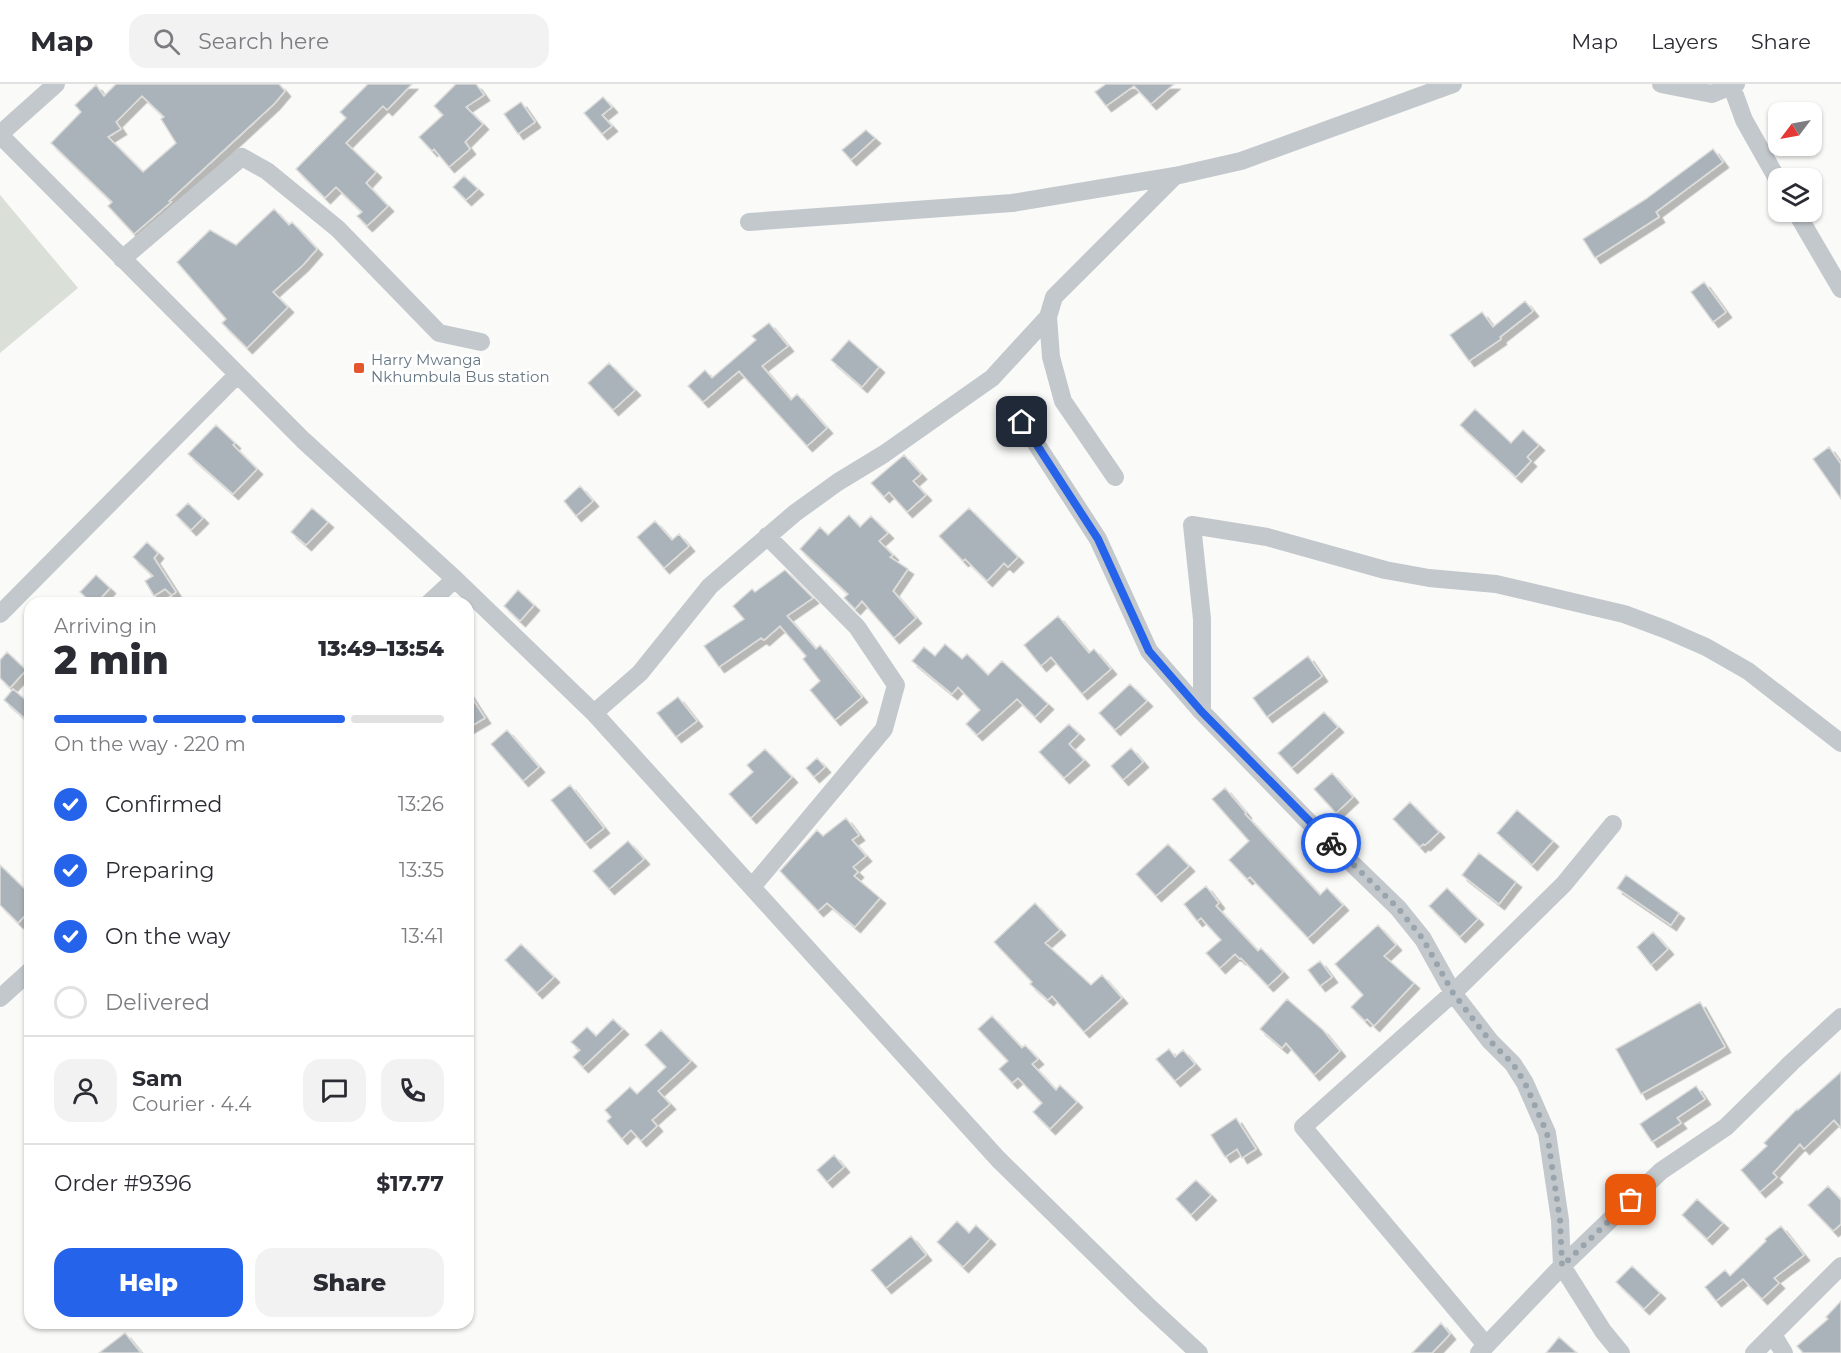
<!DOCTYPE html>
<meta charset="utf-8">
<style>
:root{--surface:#fff;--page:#f2f2f3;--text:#2b2b33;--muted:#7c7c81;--line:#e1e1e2;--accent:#2563eb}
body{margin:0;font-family:Montserrat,sans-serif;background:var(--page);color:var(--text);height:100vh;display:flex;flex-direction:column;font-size:22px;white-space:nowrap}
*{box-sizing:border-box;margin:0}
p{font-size:20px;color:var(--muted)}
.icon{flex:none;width:33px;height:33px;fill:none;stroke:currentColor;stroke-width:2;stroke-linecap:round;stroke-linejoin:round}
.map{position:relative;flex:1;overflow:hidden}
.sheet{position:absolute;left:24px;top:513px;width:450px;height:732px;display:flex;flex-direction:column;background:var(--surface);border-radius:18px;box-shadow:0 2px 4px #0004}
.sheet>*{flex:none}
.needle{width:39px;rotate:238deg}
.fabs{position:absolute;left:1768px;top:18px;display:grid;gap:12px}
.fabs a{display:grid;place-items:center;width:54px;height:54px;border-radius:12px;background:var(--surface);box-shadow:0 2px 4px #0004;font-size:30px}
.pin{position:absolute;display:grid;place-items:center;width:51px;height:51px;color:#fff;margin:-26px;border-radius:12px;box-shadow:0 3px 9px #0006}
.courier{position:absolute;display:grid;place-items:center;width:60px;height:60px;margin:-30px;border:4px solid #2563eb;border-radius:50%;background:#fff;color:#222;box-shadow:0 2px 8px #0007}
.overview em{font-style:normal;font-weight:800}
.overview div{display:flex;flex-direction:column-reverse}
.overview{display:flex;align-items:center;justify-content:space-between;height:102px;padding:0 30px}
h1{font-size:39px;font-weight:800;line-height:45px}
.bar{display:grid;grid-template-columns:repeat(4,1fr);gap:9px 6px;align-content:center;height:72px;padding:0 30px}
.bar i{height:8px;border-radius:4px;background:var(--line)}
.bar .current{background:var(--accent)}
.bar p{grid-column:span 4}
.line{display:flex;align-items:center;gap:15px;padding:0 30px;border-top:2px solid var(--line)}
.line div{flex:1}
.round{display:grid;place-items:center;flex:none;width:63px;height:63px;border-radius:18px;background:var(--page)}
ol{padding:0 30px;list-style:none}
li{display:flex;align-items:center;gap:18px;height:66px}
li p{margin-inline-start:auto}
li .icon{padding:6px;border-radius:50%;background:var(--accent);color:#fff;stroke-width:4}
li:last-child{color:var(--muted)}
li i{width:33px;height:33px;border:3px solid var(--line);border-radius:50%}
.cta{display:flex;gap:12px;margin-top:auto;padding:12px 30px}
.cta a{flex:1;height:69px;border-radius:18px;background:var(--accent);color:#fff;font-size:24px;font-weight:800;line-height:69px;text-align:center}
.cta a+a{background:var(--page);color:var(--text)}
header{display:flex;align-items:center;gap:36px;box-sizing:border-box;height:84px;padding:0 30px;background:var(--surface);border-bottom:2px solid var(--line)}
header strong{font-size:28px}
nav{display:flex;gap:33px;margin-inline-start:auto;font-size:21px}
.search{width:420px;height:54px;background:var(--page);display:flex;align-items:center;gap:15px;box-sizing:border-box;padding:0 21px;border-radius:18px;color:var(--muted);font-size:22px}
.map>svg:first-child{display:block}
.green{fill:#dadfd7}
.building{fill:#aab3b9;stroke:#dcdcda;stroke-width:1.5;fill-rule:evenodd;filter:url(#shadow)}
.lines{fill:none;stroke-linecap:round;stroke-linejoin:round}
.minor{stroke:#c3c8cc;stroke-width:18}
.done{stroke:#99a4ac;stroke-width:6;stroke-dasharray:0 10.8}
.route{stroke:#2563eb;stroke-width:8}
.poi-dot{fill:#e4572e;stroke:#fff;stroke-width:2}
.labels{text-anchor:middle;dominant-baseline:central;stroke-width:6;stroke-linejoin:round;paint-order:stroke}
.poi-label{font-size:15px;fill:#657683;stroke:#fff;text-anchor:start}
</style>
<header>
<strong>Map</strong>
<div class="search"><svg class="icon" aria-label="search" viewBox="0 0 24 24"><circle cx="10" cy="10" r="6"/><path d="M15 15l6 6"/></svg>Search here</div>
<nav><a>Map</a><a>Layers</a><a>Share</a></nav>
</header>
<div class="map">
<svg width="1841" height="1269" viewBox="0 0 1841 1269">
<defs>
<filter id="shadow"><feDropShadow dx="5.5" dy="5.5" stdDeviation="0" flood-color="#0004"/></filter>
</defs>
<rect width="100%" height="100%" fill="#fafaf8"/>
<path class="green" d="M0,111L78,204L0,269Z"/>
<path class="building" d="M116,0H279L285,7L274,20L169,117L171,118L134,150L108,122L112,118L51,59L81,28L75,21L96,1L104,12ZM142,12L164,33L161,35L176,59L143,88L108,53L121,45L116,38Z
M368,0H412L387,26L383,22L346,59L376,88L366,99L388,122L367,142L357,132L362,128L336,103L325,114L296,85L346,34L340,28Z
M456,0H476L484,11L466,23L483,40L465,58L470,65L449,83L434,65L432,67L419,53L443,31L434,22Z
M1106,0H1174L1151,20L1134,2L1106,22L1095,8Z
M603,13L612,23L602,31L612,42L602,50L584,29Z
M521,18L535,38L518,50L504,30Z
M866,46L875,54L851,76L842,66Z
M1713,65L1723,78L1656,128L1659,133L1595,174L1583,155L1646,115Z
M464,92L478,105L466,116L453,103Z
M274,125L289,141L292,138L317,165L303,181L273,208L288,223L247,264L222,239L226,235L177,178L210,146L236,161Z
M1704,198L1726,228L1713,238L1691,208Z
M1525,217L1533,227L1500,253L1501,255L1469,277L1450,251L1482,228L1493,243Z
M769,239L788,262L762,282L791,316L797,310L827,344L807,362L739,287L703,318L688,302L705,286L712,294L756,256L752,252Z
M849,256L879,283L862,303L831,276Z
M609,279L635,306L613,326L588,299Z
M1475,325L1511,359L1523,346L1539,361L1527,373L1531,377L1516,393L1460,341Z
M216,341L235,359L233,361L257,385L233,410L188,370Z
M1829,363L1841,380V415L1813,375Z
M904,371L921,390L913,397L926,411L907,428L889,408L884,413L871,399Z
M580,402L593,417L576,432L564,417Z
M188,419L203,434L191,446L176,431Z
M312,424L328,438L306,461L291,448Z
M969,424L1018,473L1008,483L1004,479L987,497L965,475L963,477L939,452Z
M849,431L860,443L871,432L888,449L879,457L893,471L890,473L908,485L893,507L916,534L894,554L862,517L855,525L844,514L848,510L800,465L820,443L828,451Z
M655,437L672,456L679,450L689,462L664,484L637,453Z
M147,458L158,469L154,474L176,508L172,511L165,505L154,512L145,497L153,492L133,473Z
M785,486L813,514L787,532L816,565L820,561L862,613L835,636L810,606L820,597L803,575L806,572L780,542L764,556L761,554L719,583L704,562L744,535L733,522L752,505L755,508Z
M96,491L110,504L96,519H92L80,508Z
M518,506L534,521L520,537L504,522Z
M1058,532L1089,569L1094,565L1111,585L1082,610L1051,573L1041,582L1024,561Z
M945,560L962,575L967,570L988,591L1002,577L1048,620L1035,633L1017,615L977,651L966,640L980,626L958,603L952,610L912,577L924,563L935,572Z
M7,568L26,586L10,604L0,594V576Z
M1308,572L1322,592L1267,633L1253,614Z
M1130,600L1147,617L1115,646L1099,629Z
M13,605L30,620V639L4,616Z
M468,608L485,634L468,644Z
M678,613L697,637L676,653L657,629Z
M1324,628L1338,643L1292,684L1278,669Z
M1069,640L1079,650L1069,660L1084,676L1064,694L1039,668Z
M507,646L539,683L523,697L491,660Z
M1131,664L1143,678L1123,696L1111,682Z
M765,665L792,693L751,734L729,710L753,688L747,681Z
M817,674L825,683L814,693L806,684Z
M1332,689L1353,713L1336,729L1314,705Z
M570,701L604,744L585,759L551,716Z
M1225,704L1246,729L1245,730L1320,811L1327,804L1343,821L1308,854L1250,793L1247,795L1229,776L1249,757L1212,715Z
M1410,718L1439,748L1425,761L1423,760L1420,763L1393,735Z
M1517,726L1553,757L1532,781L1497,749Z
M846,734L859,751L852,756L866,772L853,783L858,788L854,792L880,814L855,843L827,819L818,827L780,787L817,746L823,752Z
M628,757L644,775L609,805L593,787Z
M1168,760L1189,782L1156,812L1136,790Z
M1479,769L1516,798L1499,820L1462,791Z
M0,781L30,810V826L18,839L0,821Z
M1626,791L1679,829L1671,841L1617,804Z
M1206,802L1219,819L1216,822L1258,867L1261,864L1283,888L1268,902L1241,874L1240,875L1235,870L1220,884L1206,869L1221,856L1201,834L1197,837L1184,820Z
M1447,804L1478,835L1460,853L1429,822Z
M1035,819L1060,846L1045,859L1091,901L1102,891L1122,914L1084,948L1052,912L1048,916L1030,900L1032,898L994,858Z
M1378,841L1396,861L1384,872L1414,899L1374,942L1367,935L1365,937L1351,923L1363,911L1335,880Z
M1653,848L1668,865L1651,881L1637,863Z
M521,860L554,893L537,909L505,876Z
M1320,877L1332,893L1320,902L1308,886Z
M1287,915L1323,946L1340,967L1314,991L1286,959L1282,964L1260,945Z
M1700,918L1725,963L1641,1010L1616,965Z
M992,932L1022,964L1025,961L1038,975L1032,980L1056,1006L1060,1001L1077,1018L1050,1045L1033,1028L1042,1019L1018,994L1012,999L999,985L1008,977L978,945Z
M613,935L623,945L583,983L573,973L580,966L571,958L587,943L596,952Z
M661,946L691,977L658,1007L670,1020L652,1036L657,1042L641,1057L631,1046L622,1055L607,1037L611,1033L605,1026L630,1003L637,1010L666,983L645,961Z
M1169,965L1175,973L1183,966L1195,980L1175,997L1156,975Z
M1841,988V1044L1834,1036L1804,1065L1800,1060L1773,1089L1777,1093L1760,1108L1741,1086L1767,1062L1764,1059L1797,1025L1798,1026Z
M1696,1002L1705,1015L1677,1034L1681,1039L1652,1058L1640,1040Z
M1236,1034L1256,1065L1242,1074L1237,1065L1225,1073L1211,1051Z
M834,1071L844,1083L827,1098L817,1086Z
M1196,1096L1211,1111L1191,1131L1176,1115Z
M1828,1102L1841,1116V1140L1833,1147L1808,1121Z
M1697,1115L1723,1139L1707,1155L1682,1131Z
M957,1137L969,1149L976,1141L990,1155L963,1183L937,1158Z
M1781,1142L1804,1171L1774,1194L1779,1199L1762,1215L1743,1195L1716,1217L1705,1203L1725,1186L1730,1192L1766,1157L1765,1155Z
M911,1152L926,1171L886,1204L871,1186Z
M1632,1182L1660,1209L1644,1225L1616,1198Z
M1841,1217V1269H1803L1797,1262L1828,1235L1826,1233Z
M1441,1239L1450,1250L1432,1269H1412Z
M125,1249L141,1269H99Z
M1559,1253L1577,1269H1546Z"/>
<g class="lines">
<path class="minor" d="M1661,0L1712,10L1736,0
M1732,3L1744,36L1779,98
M0,50L56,0
M0,51L303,356L455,495L594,629L998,1075L1147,1221L1199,1269
M1796,128L1841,205
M749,138L1012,119L1175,92L1241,77L1453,0
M122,175L242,73L267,87L338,145L439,249L481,258
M1022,338L1098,455L1149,567L1202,628
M1115,393L1063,317L1051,273L1048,233L1054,213L1175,92
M429,519L455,495
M0,530L237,291
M594,629L640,589L710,502L795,429L838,398L884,370L992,294L1048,233
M752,803L884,645L896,601L857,543L767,452
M0,914L30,887
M1773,1251L1784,1269
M1486,1261L1303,1043L1453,909L1564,800L1613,740
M1479,1269L1562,1182L1661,1087L1726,1043L1791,979L1841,933
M1621,1269L1603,1247L1562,1182L1560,1136L1547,1049L1525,999L1513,980L1490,957L1453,909L1423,855L1398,824L1305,734L1202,628V535L1192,441L1267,453L1385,486L1429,494L1496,500L1624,530L1667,546L1706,563L1748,587L1841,659
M1754,1269L1841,1182"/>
</g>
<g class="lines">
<path class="done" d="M1331,759L1398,824L1423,855L1453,909L1490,957L1513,980L1525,999L1547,1049L1560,1136L1562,1182L1631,1116"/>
<path class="route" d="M1022,338L1098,455L1149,567L1202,628L1331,759"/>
</g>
<rect class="poi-dot" x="353" y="278" width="12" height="12" rx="3"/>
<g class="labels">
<g class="poi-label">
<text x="371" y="275">Harry Mwanga<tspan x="371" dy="17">Nkhumbula Bus station</tspan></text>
</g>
</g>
</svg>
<div class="fabs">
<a><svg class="needle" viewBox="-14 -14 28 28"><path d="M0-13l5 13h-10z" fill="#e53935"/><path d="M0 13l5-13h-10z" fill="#7c7c81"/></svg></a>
<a><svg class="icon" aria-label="layers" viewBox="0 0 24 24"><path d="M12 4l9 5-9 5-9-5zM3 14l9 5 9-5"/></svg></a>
</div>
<div class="pin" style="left:1631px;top:1116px;background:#ea580c"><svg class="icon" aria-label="bag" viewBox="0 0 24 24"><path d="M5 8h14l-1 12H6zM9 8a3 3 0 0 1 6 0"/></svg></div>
<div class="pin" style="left:1022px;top:338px;background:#1f2937"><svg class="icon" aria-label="home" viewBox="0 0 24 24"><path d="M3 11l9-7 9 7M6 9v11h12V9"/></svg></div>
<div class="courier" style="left:1331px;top:759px"><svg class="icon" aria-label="bike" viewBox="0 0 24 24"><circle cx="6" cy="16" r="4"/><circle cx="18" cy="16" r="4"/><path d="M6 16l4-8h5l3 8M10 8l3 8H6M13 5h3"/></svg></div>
<section class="sheet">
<div class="overview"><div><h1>2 min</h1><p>Arriving in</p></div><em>13:49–13:54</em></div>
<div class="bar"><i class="current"></i><i class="current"></i><i class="current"></i><i></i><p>On the way · 220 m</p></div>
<ol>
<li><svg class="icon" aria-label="check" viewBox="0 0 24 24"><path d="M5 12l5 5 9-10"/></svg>Confirmed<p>13:26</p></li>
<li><svg class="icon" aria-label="check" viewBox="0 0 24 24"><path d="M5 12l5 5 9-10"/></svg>Preparing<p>13:35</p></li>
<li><svg class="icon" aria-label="check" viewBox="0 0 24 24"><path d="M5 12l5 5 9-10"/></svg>On the way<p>13:41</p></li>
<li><i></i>Delivered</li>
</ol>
<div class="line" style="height:108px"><a class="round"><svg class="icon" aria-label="person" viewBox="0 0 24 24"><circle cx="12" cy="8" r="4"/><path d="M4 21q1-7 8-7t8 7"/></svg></a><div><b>Sam</b><p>Courier · 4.4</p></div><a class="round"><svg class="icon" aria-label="chat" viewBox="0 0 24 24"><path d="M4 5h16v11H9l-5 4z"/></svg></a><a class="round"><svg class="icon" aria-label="phone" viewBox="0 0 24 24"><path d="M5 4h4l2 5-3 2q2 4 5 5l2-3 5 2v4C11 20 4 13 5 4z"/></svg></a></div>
<div class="line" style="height:78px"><div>Order #9396</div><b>$17.77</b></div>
<div class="cta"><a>Help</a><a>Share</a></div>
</section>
</div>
